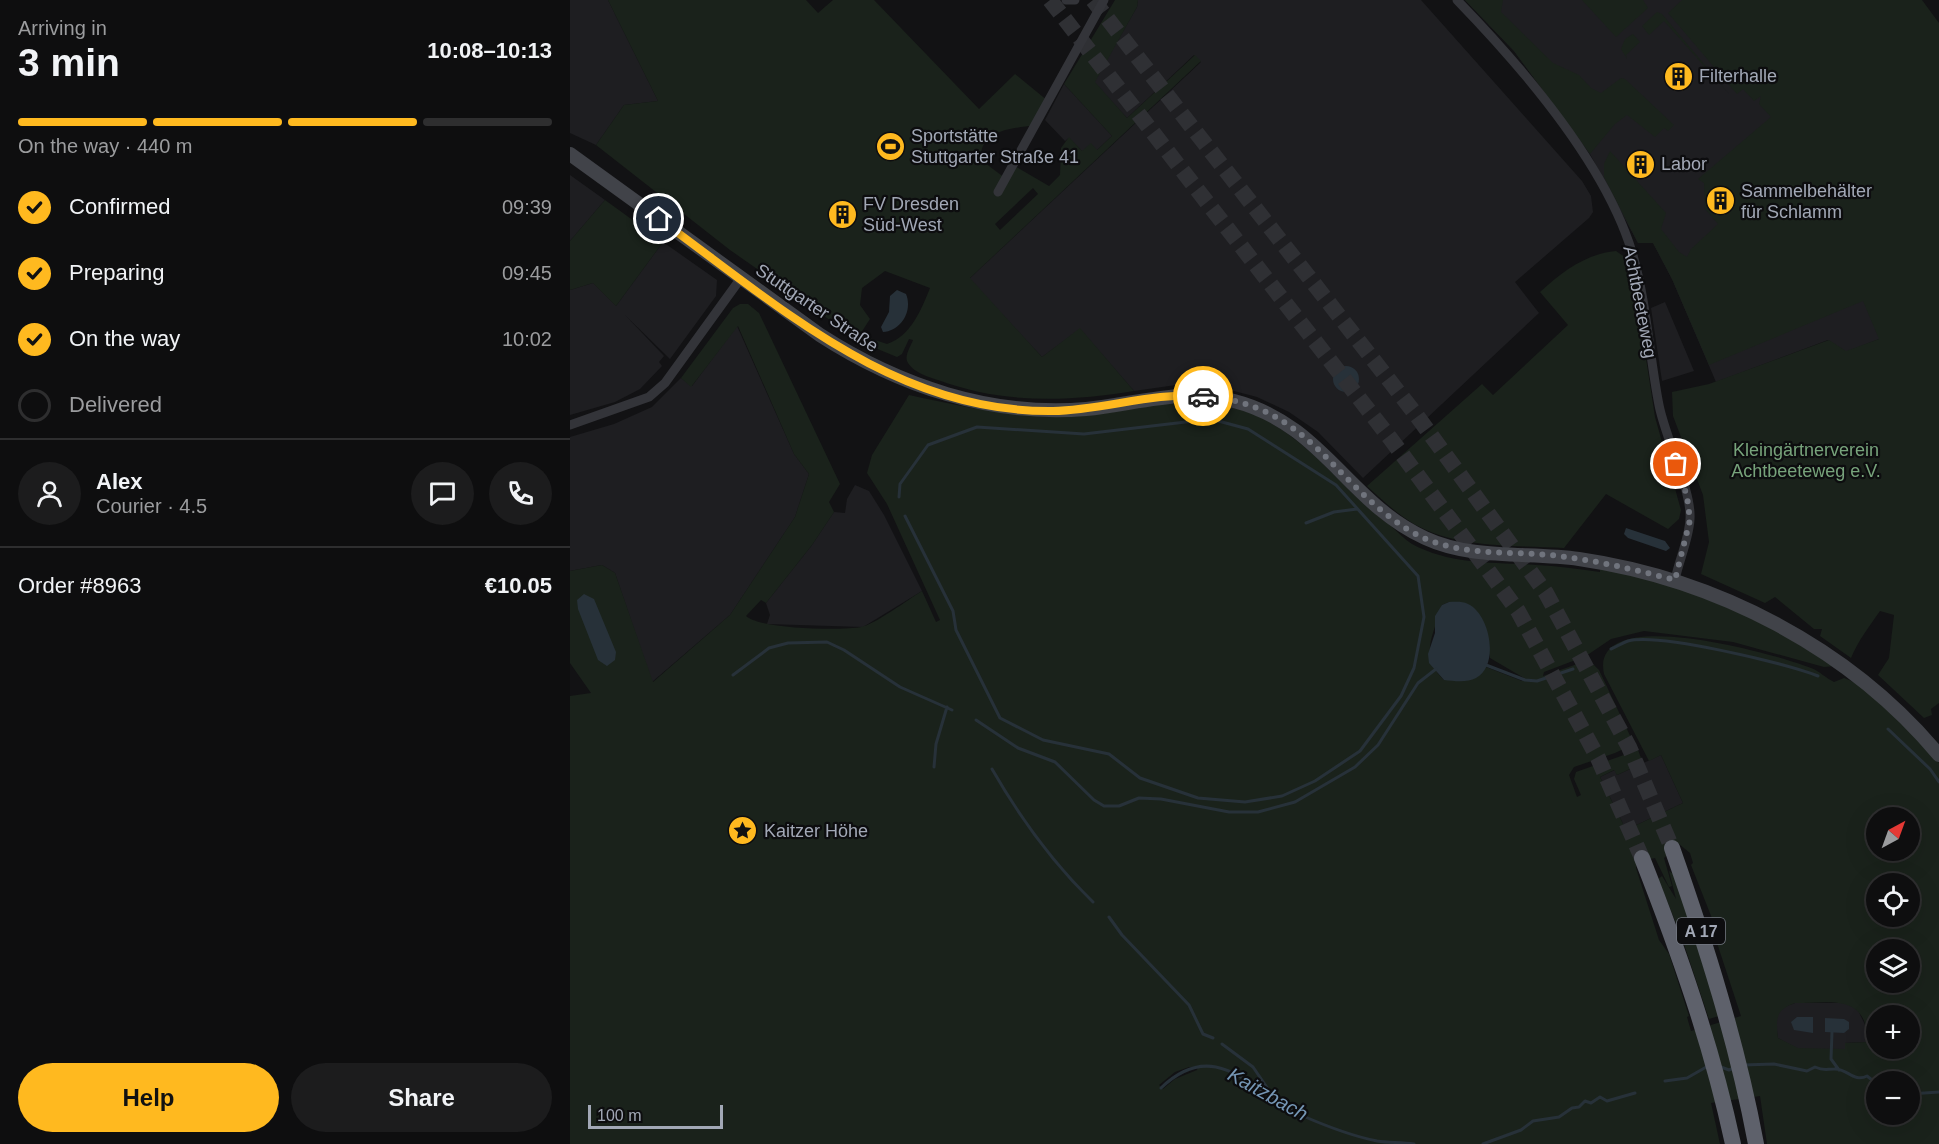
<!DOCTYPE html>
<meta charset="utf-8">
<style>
:root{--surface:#0e0e0f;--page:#1c1c1d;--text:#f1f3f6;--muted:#9b9c9e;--line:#2e2e2f;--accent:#ffb91f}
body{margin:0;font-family:Arial,sans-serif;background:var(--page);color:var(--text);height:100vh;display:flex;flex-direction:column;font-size:22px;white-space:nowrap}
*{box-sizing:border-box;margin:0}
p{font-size:20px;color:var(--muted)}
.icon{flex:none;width:33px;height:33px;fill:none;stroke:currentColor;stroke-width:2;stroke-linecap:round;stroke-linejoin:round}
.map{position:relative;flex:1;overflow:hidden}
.sheet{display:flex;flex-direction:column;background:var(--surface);width:570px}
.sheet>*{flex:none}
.needle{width:39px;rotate:41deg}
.fabs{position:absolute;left:1296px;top:807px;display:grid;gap:12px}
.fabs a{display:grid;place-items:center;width:54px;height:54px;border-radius:50%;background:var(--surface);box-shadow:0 6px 24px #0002,0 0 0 2px var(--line);font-size:30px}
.scale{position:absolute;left:18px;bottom:15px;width:135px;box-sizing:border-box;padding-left:6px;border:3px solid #a2a8b6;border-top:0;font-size:16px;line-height:21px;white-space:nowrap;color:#a2a8b6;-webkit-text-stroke:4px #0d0d0f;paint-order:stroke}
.pin{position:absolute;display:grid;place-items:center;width:51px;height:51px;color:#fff;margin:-26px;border:3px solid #fff;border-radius:50%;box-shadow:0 2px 6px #0007}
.courier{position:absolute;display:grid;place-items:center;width:60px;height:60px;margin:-30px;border:4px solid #ffb91f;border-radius:50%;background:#fff;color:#222;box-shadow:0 2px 8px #0007}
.head em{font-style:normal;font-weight:600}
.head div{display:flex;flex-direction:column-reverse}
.head{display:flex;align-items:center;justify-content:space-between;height:102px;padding:0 18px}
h1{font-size:39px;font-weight:600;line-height:45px}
.bar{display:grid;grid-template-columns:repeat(4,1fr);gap:9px 6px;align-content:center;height:72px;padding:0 18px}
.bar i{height:8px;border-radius:4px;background:var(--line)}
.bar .on{background:var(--accent)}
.bar p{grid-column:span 4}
.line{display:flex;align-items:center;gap:15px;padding:0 18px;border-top:2px solid var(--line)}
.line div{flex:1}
.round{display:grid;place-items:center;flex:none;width:63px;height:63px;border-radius:32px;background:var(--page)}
ol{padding:0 18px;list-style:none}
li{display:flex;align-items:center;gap:18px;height:66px}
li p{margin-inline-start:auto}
li .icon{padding:6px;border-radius:50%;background:var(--accent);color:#111;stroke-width:4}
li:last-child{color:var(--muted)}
li i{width:33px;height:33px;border:3px solid var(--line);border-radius:50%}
.primary-button{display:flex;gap:12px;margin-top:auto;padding:12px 18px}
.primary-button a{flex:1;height:69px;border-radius:36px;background:var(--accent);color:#111;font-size:24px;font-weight:600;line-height:69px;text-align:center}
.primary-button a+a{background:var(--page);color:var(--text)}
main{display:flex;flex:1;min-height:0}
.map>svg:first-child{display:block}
.built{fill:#1e1e21}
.green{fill:#1a221b;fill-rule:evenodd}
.water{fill:#273139}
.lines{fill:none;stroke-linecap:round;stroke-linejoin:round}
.stream{stroke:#273139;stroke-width:3}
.highway-tunnel{stroke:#2f3034;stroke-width:16;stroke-dasharray:16 8;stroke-linecap:butt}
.street{stroke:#333439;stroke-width:9}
.secondary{stroke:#414349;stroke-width:14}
.highway{stroke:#5e616b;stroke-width:16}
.done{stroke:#70747d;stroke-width:6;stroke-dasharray:0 10.8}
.route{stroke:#ffb91f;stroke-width:8}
.labels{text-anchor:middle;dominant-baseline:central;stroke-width:4.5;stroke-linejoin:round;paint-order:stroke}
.shield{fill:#0d0d0f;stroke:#757a84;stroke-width:1.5}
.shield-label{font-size:16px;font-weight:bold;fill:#a2a8b6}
.poi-label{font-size:18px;fill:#a2a8b6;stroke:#0d0d0f;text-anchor:start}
.street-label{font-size:18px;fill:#a2a8b6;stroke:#0d0d0f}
.park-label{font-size:18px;fill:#77a37b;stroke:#0d0d0f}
.water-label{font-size:20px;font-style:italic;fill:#7596b5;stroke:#0d0d0f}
</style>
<main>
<section class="sheet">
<div class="head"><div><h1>3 min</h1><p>Arriving in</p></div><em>10:08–10:13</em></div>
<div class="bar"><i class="on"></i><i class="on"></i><i class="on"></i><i></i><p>On the way · 440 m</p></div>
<ol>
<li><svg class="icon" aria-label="check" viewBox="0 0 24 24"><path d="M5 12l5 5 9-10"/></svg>Confirmed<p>09:39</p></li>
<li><svg class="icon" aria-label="check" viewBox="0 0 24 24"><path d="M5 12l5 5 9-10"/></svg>Preparing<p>09:45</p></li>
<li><svg class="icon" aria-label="check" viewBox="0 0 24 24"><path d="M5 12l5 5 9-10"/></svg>On the way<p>10:02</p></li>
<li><i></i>Delivered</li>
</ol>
<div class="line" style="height:108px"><a class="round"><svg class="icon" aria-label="person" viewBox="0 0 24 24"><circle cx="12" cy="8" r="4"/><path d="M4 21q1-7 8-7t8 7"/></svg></a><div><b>Alex</b><p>Courier · 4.5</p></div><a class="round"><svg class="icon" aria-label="chat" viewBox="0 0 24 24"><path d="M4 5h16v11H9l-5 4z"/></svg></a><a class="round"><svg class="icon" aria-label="phone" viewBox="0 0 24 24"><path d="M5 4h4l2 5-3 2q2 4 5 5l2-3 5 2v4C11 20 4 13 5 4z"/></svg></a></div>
<div class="line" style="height:78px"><div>Order #8963</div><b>€10.05</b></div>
<div class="primary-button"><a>Help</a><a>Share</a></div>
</section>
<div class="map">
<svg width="1369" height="1144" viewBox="0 0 1369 1144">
<rect width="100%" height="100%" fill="#121214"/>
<path class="built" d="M0,0H38L88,101L54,105L26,145L0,133Z
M568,0H851L1012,181L1021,196L1023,212L1019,218L945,282L969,313L793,478L748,432L719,412L687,397L641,385H606L564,391L510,329L472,357L399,279L631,62L624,55L557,118L524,82L567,7Z
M895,0H1344L1309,339L1276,352L1258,340L1146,382L1102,279L1083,243H1068L1020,154L944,51Z
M494,84L542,136L527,150L512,151L499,138L495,141L475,120Z
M0,175L35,200L0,241Z
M93,242L147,280L146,296L100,359L55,315L94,356L89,362L92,366L70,389L45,402L0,415V290L23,283L46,306Z
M1095,302L1124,371L1092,381L1081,308Z
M167,326L224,454L239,474L225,517L160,615L82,682L45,573L32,565L0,571V437L44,424L82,407L111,378L122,386Z
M285,485L299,491L314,515L352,591L293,627L197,624L200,615L196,603L242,545L264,512L275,513L277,499Z
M1091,755L1113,803L1056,830L1030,777L1045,770L1047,775Z
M1225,1003H1277L1287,1008L1297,1029V1042L1275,1043V1049H1228L1208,1038L1205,1017L1211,1008Z"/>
<path class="green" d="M38,0H236L248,13L263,0H304L409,109L445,74L478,101L465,125C442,129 409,129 411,160L435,178L443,165L479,186L490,175L491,148L499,137L512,151L521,143L527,150L542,136L494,84L545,0H568L567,7L525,82L557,118L625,55L631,61L400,278L472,357L510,328L564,391C497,402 433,404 368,380C358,377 342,372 337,361C335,354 341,346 343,340L339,339L332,354L327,357L293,343L296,337L317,344C341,336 351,310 360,288L315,271L292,288L290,305L300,319L287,339L160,250L26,145L54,105L88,101ZM463,188L468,194L430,230L425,224Z
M895,0H933L931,12L983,63L1009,75L1021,88L1031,93L1051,78L1055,79L1104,125L1098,131L1094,128L1085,137L1057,115L1045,124L1020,154L944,51Z
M1012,0H1073L1078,8L1046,37Z
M1112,0H1352L1369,23V703L1361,709L1362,715L1354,718L1308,675L1319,658L1324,615L1310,611C1299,627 1289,639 1281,658L1250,636L1252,629H1244L1205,597L1195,603L1131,574L1139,542L1133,495L1103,416L1102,392L1139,384L1259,340L1276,351L1309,339L1293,301L1139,365L1102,279L1083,243H1068L1034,177V164L1040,151L1096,213L1091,229L1109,252L1117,257L1121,249L1148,224L1135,209L1134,183L1128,179L1201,117L1189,104L1191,96L1184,101L1173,89L1167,94L1098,13Z
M1087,12L1092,14L1159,94L1094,21L1079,35L1072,26Z
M1063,34L1070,42L1056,55L1057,59L1051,49L1055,39Z
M35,200L93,242L46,306L23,283L0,290V241Z
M1046,251L1059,260L1063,274L1085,417L1111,510L1109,519L1098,529L1036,494L994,548C945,545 888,549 844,524C826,513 812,500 797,486L912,384L923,395L998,325L970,292C992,272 1015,254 1046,251Z
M170,304H178L189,313L270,484L259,502L264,512L242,545L196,603L191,600L176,616C189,629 272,631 291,627C304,625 339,599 352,591L366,622L370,620L317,504L297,473L302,455L339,395C395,407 453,420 510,416C566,412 611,392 668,409C734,428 768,488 821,526C828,532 834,539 842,544C881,565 924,562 966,565C987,566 1008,569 1030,572V567L1094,582L1188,620L1265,666L1254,667L1163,642L1074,631L1041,639L1016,656L974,672L973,676L1013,662L1023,664L1029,670L1064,744L1045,753L1004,767L999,775L1007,797L1011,795L1004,779L1006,772L1068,750L1073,763L1047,775L1044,770L1030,777L1056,830L1113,803L1091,755L1079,761L1034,674C1018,600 1209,655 1241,668C1250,671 1255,678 1264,682L1274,678C1307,689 1347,736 1369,763V1144H1197L1190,1096L1141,1103L1150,1144H0V696L21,693L0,663V571L32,565L45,573L83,682L160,615L225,517L239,474L224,454L168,326L121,387L111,378L163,308ZM879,602H890L915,625L920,658L954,678L952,681L916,667L874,680C848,655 864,635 872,605ZM1306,818H1340V850H1306ZM1109,844L1120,853L1123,863L1121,865L1145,926L1147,943L1171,1016L1121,1031L1117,1017L1119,1016L1099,954L1089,940L1066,868L1067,862L1085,858L1099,887L1102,886L1094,858ZM1306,884H1340V916H1306ZM1306,950H1340V982H1306ZM1225,1003C1260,1003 1298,993 1297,1042L1275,1043V1049L1228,1048L1208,1038C1206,1019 1205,1010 1225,1003ZM1306,1016H1340V1048H1306ZM619,1067H628L627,1070L605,1079L593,1089L589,1085L605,1072ZM1306,1082H1340V1114H1306Z
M1099,871L1105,875L1149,1016L1139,1019L1111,935L1088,879L1092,876L1106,899Z"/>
<path class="water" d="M327,290L336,294C343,311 331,331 313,332L311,327L319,312L320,296Z
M763 379a13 13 0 1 1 26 0a13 13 0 1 1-26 0Z
M1056,528L1095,541L1100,548L1096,551L1058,538L1054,534Z
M14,594L24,599L46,652L45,660L37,666L28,660L8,609L7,600Z
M879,602C885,602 892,601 898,604C920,614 930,665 906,678C897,683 884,681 874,680L859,663L858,654L865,633V616L872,605Z
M1227,1017H1243V1033L1224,1030L1221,1022Z
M1255,1018L1274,1019L1279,1022V1029L1274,1033L1255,1032Z"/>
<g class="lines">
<path class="stream" d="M329,497L330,484L358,445L407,427L514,434L641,419L678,429L766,485L848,576L854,617L844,668L831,696L790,751L745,781L712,796L675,802L628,798L570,778L539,754L473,740L430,718L386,630L383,611L335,516
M736,523L764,512L787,509
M1041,649C1046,647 1052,643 1058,641C1090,633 1214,663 1248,676
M916,665L955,680L967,681L1003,669
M163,675L199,648L218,643L257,642L274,650L330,687L382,710
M406,720L448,748L485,762L524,800L534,806H549L569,798L591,799L659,812H688L725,802L785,767L808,745L848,683L866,669
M1318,729L1360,769L1369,782
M364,767L366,744L377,707
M422,769C449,816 484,864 523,902
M539,917L552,935L619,1005L633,1034L643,1038
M1262,1032L1261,1059L1269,1070
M652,1044L683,1067L702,1095
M1173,1065L1204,1064L1237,1071L1245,1067C1254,1071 1256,1069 1264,1069C1277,1068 1284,1083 1297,1076L1306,1083
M1151,1067L1159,1070L1164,1068
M1095,1081L1117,1078L1138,1066
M591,1088C647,1034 683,1094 733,1116C756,1126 782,1136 807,1141C819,1143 831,1142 844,1144
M1340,1094L1369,1092
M913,1144L951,1130L963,1121L989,1117L1002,1108L1009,1107L1015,1101L1021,1103L1030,1097L1037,1101L1065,1093"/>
<path class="highway-tunnel" d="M480,0L820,438L948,611L1028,758L1072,858
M523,0L847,416L976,593L1059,747L1102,848"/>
<path class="street" d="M496,0H505
M887,0C951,66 1035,163 1062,252C1077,302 1079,355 1089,405C1095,437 1122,491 1120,519C1119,539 1109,560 1105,580
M428,192L534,0
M0,425L79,397L95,383L171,278"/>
<path class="secondary" d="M0,154L250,335C329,386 421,417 516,409C567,404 613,387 664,401C753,424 778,503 855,538C902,560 958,552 1009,559C1146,579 1280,648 1369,755"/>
<path class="highway" d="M1102,848C1136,945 1167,1042 1186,1144
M1072,858C1109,952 1142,1046 1163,1144"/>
</g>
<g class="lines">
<path class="done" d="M633,396C741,404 762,485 842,532C887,558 938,550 989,556C1028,561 1066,570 1105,580L1120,520L1117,496L1106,464"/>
<path class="route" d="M89,219C209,306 325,413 483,411C534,410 582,392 633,396"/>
</g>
<defs>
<symbol id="building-disc" viewBox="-11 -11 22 22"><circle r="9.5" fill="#ffb91f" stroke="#0d0d0f"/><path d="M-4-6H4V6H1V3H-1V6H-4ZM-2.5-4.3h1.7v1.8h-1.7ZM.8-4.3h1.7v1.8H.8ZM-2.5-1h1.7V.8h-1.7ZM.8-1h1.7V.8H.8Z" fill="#111"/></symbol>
<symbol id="stadium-disc" viewBox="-11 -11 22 22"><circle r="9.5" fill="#ffb91f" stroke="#0d0d0f"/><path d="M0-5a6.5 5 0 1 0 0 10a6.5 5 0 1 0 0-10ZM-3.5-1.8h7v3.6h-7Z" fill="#111"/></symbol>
<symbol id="sight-disc" viewBox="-11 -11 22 22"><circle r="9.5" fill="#ffb91f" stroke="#0d0d0f"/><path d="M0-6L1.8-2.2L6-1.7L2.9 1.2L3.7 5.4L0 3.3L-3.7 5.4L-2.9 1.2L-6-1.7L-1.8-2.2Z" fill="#111"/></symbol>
</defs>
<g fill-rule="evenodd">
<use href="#building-disc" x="1092" y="60" width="33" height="33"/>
<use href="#stadium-disc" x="304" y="130" width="33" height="33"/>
<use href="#building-disc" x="1054" y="148" width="33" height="33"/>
<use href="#building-disc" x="1134" y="184" width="33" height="33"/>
<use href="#building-disc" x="256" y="198" width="33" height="33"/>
<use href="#sight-disc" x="156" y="814" width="33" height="33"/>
</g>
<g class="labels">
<rect class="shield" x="1107" y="918" width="48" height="26" rx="4.5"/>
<g class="shield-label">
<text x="1131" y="931">A 17</text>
</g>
<g class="poi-label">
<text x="1129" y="76">Filterhalle</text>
<text x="341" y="136">Sportstätte<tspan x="341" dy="21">Stuttgarter Straße 41</tspan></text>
<text x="1091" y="164">Labor</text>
<text x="1171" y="191">Sammelbehälter<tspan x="1171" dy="21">für Schlamm</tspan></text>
<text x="293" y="204">FV Dresden<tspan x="293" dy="21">Süd-West</tspan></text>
<text x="194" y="831">Kaitzer Höhe</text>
</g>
<g class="street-label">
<text transform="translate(1070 302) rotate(79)">Achtbeeteweg</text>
<text transform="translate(247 308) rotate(34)">Stuttgarter Straße</text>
</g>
<g class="park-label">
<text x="1236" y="450">Kleingärtnerverein<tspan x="1236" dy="21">Achtbeeteweg e.V.</tspan></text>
</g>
<g class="water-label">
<text transform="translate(698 1094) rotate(29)">Kaitzbach</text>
</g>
</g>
</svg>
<div class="fabs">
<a><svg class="needle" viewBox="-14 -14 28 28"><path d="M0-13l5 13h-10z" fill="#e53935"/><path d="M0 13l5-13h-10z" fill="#9b9c9e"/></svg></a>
<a><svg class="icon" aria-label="locate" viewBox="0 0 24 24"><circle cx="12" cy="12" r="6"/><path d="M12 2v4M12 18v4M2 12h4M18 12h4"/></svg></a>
<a><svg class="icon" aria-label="layers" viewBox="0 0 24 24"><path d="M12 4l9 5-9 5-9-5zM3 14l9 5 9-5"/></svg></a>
<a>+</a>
<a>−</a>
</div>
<div class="scale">100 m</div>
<div class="pin" style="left:1106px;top:464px;background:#ea580c"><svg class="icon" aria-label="bag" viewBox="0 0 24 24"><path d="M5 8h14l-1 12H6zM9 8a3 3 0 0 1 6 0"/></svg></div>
<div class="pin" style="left:89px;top:219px;background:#1f2937"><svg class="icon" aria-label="home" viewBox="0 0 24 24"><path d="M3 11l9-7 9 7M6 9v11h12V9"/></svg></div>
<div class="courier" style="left:633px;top:396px"><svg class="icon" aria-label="car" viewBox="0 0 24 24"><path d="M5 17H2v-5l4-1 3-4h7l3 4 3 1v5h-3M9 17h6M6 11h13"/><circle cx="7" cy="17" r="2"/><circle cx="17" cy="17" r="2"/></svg></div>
</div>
</main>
